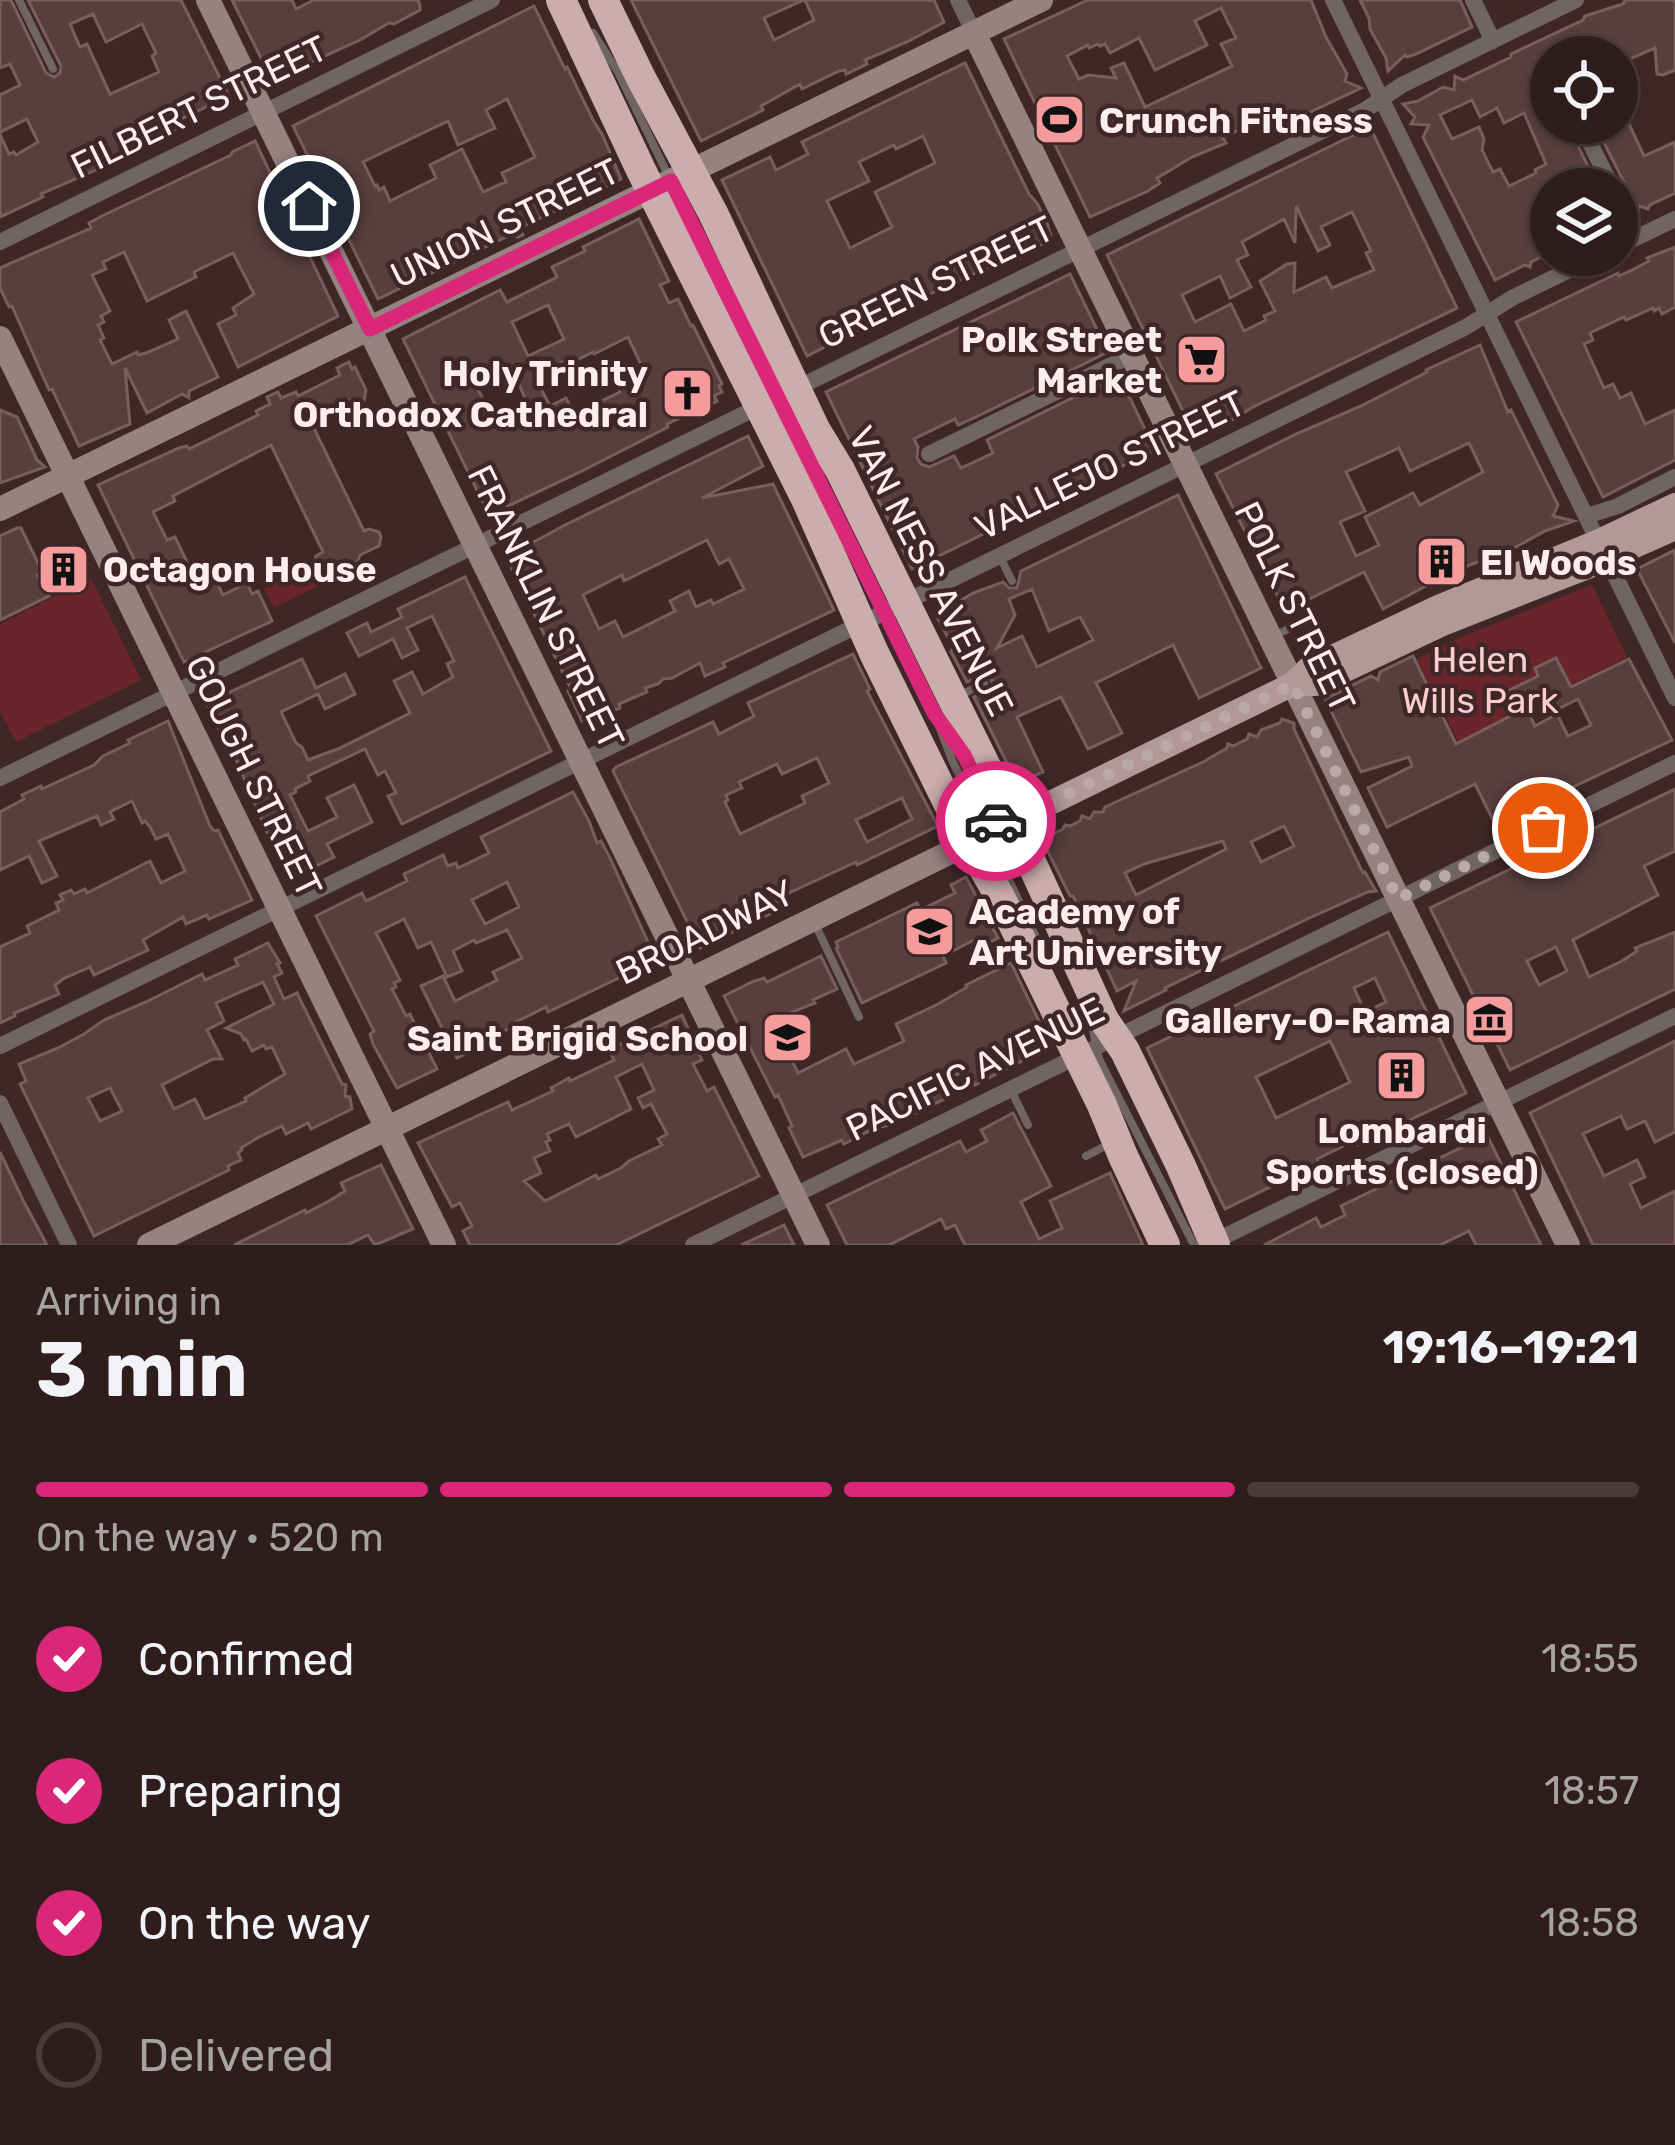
<!DOCTYPE html>
<meta charset="utf-8">
<style>
:root{--surface:#2f1d1d;--page:#3b2a2a;--text:#f1f3f6;--muted:#a7a2a4;--line:#4a3b3b;--accent:#db2777}
body{margin:0;font-family:Rubik,sans-serif;background:var(--page);color:var(--text);height:100vh;display:flex;flex-direction:column;font-size:45px;white-space:nowrap}
*{box-sizing:border-box;margin:0}
p{font-size:39px;color:var(--muted)}
.icon{flex:none;width:66px;height:66px;fill:none;stroke:currentColor;stroke-width:2;stroke-linecap:round;stroke-linejoin:round}
.map{position:relative;height:1245px;overflow:hidden}
.sheet{display:flex;flex-direction:column;background:var(--surface);flex:1}
.sheet>*{flex:none}
.tools{position:absolute;left:1530px;top:36px;display:grid;gap:24px}
.tools a{display:grid;place-items:center;width:108px;height:108px;border-radius:50%;background:var(--surface);box-shadow:0 3px 9px #0004,0 0 0 3px var(--line);font-size:60px}
.pin{position:absolute;display:grid;place-items:center;width:102px;height:102px;color:#fff;margin:-51px;border:6px solid #fff;border-radius:50%;box-shadow:0 3px 12px #0007}
.courier{position:absolute;display:grid;place-items:center;width:120px;height:120px;margin:-60px;border:9px solid #db2777;border-radius:50%;background:#fff;color:#222;box-shadow:0 3px 15px #0007}
.headline em{font-style:normal;font-weight:700}
.headline div{display:flex;flex-direction:column-reverse}
.headline{display:flex;align-items:center;justify-content:space-between;height:204px;padding:0 36px}
h1{font-size:78px;font-weight:700;line-height:90px}
.bar{display:grid;grid-template-columns:repeat(4,1fr);gap:18px 12px;align-content:center;height:144px;padding:0 36px}
.bar i{height:15px;border-radius:9px;background:var(--line)}
.bar .selected{background:var(--accent)}
.bar p{grid-column:span 4}
ol{padding:0 36px;list-style:none}
li{display:flex;align-items:center;gap:36px;height:132px}
li p{margin-inline-start:auto}
li .icon{padding:12px;border-radius:50%;background:var(--accent);color:#fff;stroke-width:4}
li:last-child{color:var(--muted)}
li i{width:66px;height:66px;border:6px solid var(--line);border-radius:50%}
.map>svg:first-child{display:block}
.green{fill:#6a252b}
.building{fill:#583e3e;stroke:#7a5e5e;stroke-width:3;fill-rule:evenodd}
.lines{fill:none;stroke-linecap:round;stroke-linejoin:round}
.lane{stroke:#716464;stroke-width:8}
.street{stroke:#716464;stroke-width:16}
.secondary{stroke:#968281;stroke-width:24}
.primary{stroke:#b29898;stroke-width:24}
.highway{stroke:#ccadad;stroke-width:30}
.done{stroke:#bba8a8;stroke-width:12;stroke-dasharray:0 21.6}
.route{stroke:#db2777;stroke-width:15}
.labels{text-anchor:middle;dominant-baseline:central;stroke-width:9;stroke-linejoin:round;paint-order:stroke}
.street-label{font-size:36px;fill:#feeded;stroke:#3f2727}
.poi-label{font-size:36px;font-weight:bold;fill:#feeded;stroke:#3f2727;text-anchor:start}
.park-label{font-size:36px;fill:#fccdcd;stroke:#3f2727}
</style>
<div class="map">
<svg width="1675" height="1245" viewBox="0 0 1675 1245">
<rect width="100%" height="100%" fill="#3f2727"/>
<path class="green" d="M308,568L318,586L274,608L264,589Z
M91,578L141,680L16,742L0,711V624Z
M1592,585L1627,657L1458,742L1417,659L1461,637Z"/>
<path class="building" d="M0,0H11L46,73L54,77L60,73L61,66L28,0H181L229,96L173,123L176,129L170,133L121,159L41,194L43,197L0,217V134L9,154L14,152L16,155L38,142L27,119L0,132V95L20,85L10,64L0,68ZM93,14L106,42L142,24L156,53L152,56L159,72L110,94L87,44L80,47L70,24Z
M232,0H292L296,9L314,0H418L420,5V10L394,24L389,23L360,40L272,80Z
M631,0H804L764,18L774,40L814,20L805,0H934L944,22L909,41L865,60L867,64L846,74L845,70L839,71L802,89L800,84L761,106L763,110L701,141Z
M1088,0H1311L1326,37L1347,74L1345,81L1361,88L1287,123L1280,109L1223,138L1226,143L1192,157L1169,171L1157,178L1160,183L1148,191L1090,217L1004,39ZM1221,8L1236,38L1221,44L1232,66L1145,107L1124,63L1111,68L1116,78L1088,75L1079,79L1067,56L1088,45L1089,48L1098,44L1100,46L1105,44L1110,53L1139,38L1155,70L1207,45L1195,21Z
M1360,0H1460L1472,27L1416,54L1407,57L1405,55L1388,71L1386,58L1370,29L1369,18Z
M1625,0H1675V70L1663,75L1657,74L1655,48L1623,62L1621,57H1551V123H1567L1599,189H1551V252L1531,262L1530,267L1525,265L1495,280L1423,137L1429,125L1411,124L1415,117L1403,104L1418,101L1443,87L1454,90L1455,76L1463,80L1511,57V54L1583,20L1585,16L1623,4ZM1472,100L1480,117L1497,108L1504,123L1524,113L1546,164L1535,170L1536,173L1509,186L1500,169L1493,172L1482,150L1484,139L1479,127L1452,139L1440,115Z
M534,6L565,69L567,67L594,122L602,134L621,179L520,228L523,235L518,237L512,234L378,299L293,126ZM507,99L535,157L502,173L506,182L483,192L462,149L430,165L436,178L390,201L384,187L379,190L377,185L375,186L363,162L448,121L458,145L495,128L486,110Z
M965,63L1029,194L1037,203L1047,223L1051,236L1049,241L1021,255L1020,258L1012,256L928,295L807,356L722,180L770,157L776,170L808,154L802,142ZM923,136L935,163L875,192L892,227L850,248L827,201L869,181L859,162L894,145L896,149Z
M1617,98L1644,156L1675,142V193L1650,205L1648,209L1640,206L1638,210L1594,123H1617Z
M1370,127L1457,308L1253,407L1232,420L1214,428L1209,426L1201,435L1194,434L1107,255ZM1296,206L1318,251L1330,245L1321,227L1352,212L1371,251L1366,253L1374,270L1332,288L1326,277L1294,292L1295,263L1287,264L1260,281L1275,311L1264,316L1266,320L1244,331L1231,304L1195,322L1182,295L1220,276L1230,298L1251,287L1237,260L1248,255L1242,242L1284,219L1295,243Z
M255,141L338,316L238,367L218,324L236,315L233,308L254,294L233,253L194,272L196,277L147,301L124,252L103,262L106,269L92,275L110,311L101,316L104,322L98,325L104,338L100,340L112,364L137,352L138,355L146,353L178,339L169,320L186,311L218,377L189,391V398L182,394L147,413L125,368L130,424L79,446L52,389L49,390L12,306L9,307L0,288V268L91,228L89,223L106,214L231,155L232,152Z
M639,219L669,281L660,285L669,303L678,299L691,326L693,325L722,384L719,386L722,392L714,396L717,401L667,424L668,427L582,471L489,515L403,339L500,290L507,302L557,277L552,267L585,251L583,247ZM548,305L564,339L528,356L512,322ZM628,337L643,369L616,383L620,392L574,414L566,398L550,406L536,379L541,377L539,373L571,358L573,362L593,352L594,354ZM514,371L528,406L502,419L496,407L489,410L477,388Z
M1675,247V307L1662,314L1659,308L1654,311L1653,308L1626,320L1624,317L1590,333L1593,340L1584,344L1604,388L1613,384L1620,398L1631,393L1645,424L1675,410V460L1603,497L1516,322L1618,273L1619,276L1634,269L1649,261L1647,258Z
M1070,274L1108,352L976,417L958,425L955,419L914,439L918,447L917,458L921,464L929,467L954,456L961,468L993,453L987,440L1119,375L1155,450L912,569L826,392Z
M1480,345L1508,412L1511,410L1558,505L1553,516L1574,521L1545,531L1514,548L1454,571L1383,609L1364,572L1285,611L1216,474L1296,434L1361,406L1427,372L1426,370ZM1469,443L1483,472L1420,505L1413,493L1365,517L1379,545L1356,556L1340,522L1365,511L1346,472L1399,448L1410,471Z
M349,362L352,369L355,367L366,390L364,401L359,403L348,400L309,418L364,531L369,529L379,532L381,537L379,546L360,555L358,561L348,566L342,564L324,573L316,569L314,564L316,556L323,552L271,445L173,496L175,501L153,512L167,540L175,537L199,587L215,579L223,595L247,583L252,594L258,591L272,621L184,662L98,485L179,448L187,446L189,449L258,415L256,411L270,404L267,397L278,392L281,398L296,392L298,396L340,375L337,368Z
M0,410L17,417L37,460L45,467L0,483Z
M748,436L763,466L702,498L773,484L834,610L723,663L725,667L705,676L700,663L672,678L663,679L658,684L645,688L647,692L619,704L620,708L608,713L611,721L591,728L586,718L582,721L568,691L571,689L508,561L510,560L508,556L565,525ZM707,540L719,564L729,559L744,589L713,604L711,600L696,607L689,591L670,601L675,611L623,637L615,621L599,629L583,595L622,575L624,581Z
M1178,495L1261,668L1199,698L1173,645L1096,683L1122,733L1088,749L1061,697L1017,717L1043,772L1017,783L974,697L990,688L992,680L983,675L967,682L951,652L953,647L936,615L973,593L1003,582L1009,588H1017L1021,571ZM1032,589L1049,631L1080,617L1093,640L1037,667L1022,636L997,648L1015,615L1009,599Z
M17,528H21L39,565L63,553L74,557L80,568L76,579L64,585L38,576L49,596L0,620V536Z
M1675,550V643L1637,569Z
M465,577L551,751L402,824L388,796L396,793L385,771L378,775L365,749L308,776L310,781L295,789L296,792L290,795L308,831L337,817L327,798L354,785L372,822L327,844L334,857L291,878L266,830L235,757L233,758L206,703L302,659L316,688L345,674L355,694L325,709L318,694L281,712L296,743L302,747L308,760L340,748L410,713L394,681L412,672L423,694L453,677L447,664L454,661L432,616L407,628L418,650L402,658L393,639L359,656L347,633L367,623L371,632L402,617L398,609Z
M853,654L870,689L867,691L938,826L857,865L856,862L776,899L780,909L700,948L613,771L616,767L713,722L719,734L754,716L748,703ZM817,758L829,783L802,796L805,803L740,834L725,802L728,800L726,795L742,788L739,782L777,764L782,774ZM902,798L912,819L867,842L856,820Z
M1413,656L1456,744L1526,708L1535,726L1557,714L1568,736L1591,725L1578,699L1554,711L1546,694L1515,709L1506,692L1538,676L1535,668L1556,658L1571,687L1629,659L1672,740L1495,824L1475,784L1387,827L1368,788L1412,766L1409,757L1361,772L1325,699L1371,676L1378,680L1380,672Z
M1282,719L1294,723V729L1339,824L1363,873L1365,872L1376,891L1368,892L1307,919L1165,988L1166,990L1124,1011L1136,981L1117,991L1073,896H1070L1045,846L1046,838L1049,833L1053,834L1063,829L1065,825L1070,826L1080,821L1082,816L1090,819L1094,812H1103L1105,807L1203,762L1227,748L1228,744L1233,746L1247,739L1249,734L1257,737L1261,730L1280,723ZM1284,826L1294,846L1261,862L1251,842ZM1223,841L1226,849L1136,895L1125,873L1144,864Z
M168,721L210,826L214,831L218,830L252,900L209,919L207,915L186,924L183,917L143,940L148,950L94,975L90,967L63,979L55,985L59,994L17,1012L14,1013L15,1016L0,1023V947L30,933L27,926L59,910L56,903L63,900L60,895L71,890L74,894L85,889L87,893L150,861L161,883L185,871L168,834L156,839L150,827L145,821L142,823L132,801L110,812L114,819L101,825L97,816L39,841L57,876L42,883L29,856L0,870V812L24,799L22,795L41,786L42,789L94,765L103,756L130,743L128,740Z
M1675,789V851L1644,866L1658,895L1573,940L1589,977L1622,961L1637,951L1635,948L1675,932V989L1510,1070L1430,908ZM1556,947L1567,971L1539,985L1527,961Z
M573,792L589,821L597,843L601,841L610,858L656,960L548,1012L546,1007L512,1024L514,1026L500,1033L501,1036L457,1058L421,986L443,976L455,1001L497,980L493,972L522,958L507,930L476,943L474,940L453,951L462,971L447,977L431,942L418,948L404,919L376,933L400,980L394,983L396,987L392,989L406,1016L410,1014L437,1069L397,1088L373,1044L370,1034L374,1031L316,916L362,893L366,901L407,881L404,874L443,855L448,866L456,863L458,868L489,853L481,837ZM507,882L519,907L485,924L472,900Z
M966,877L998,938L982,946L978,938L943,956L946,963L862,1003L836,948L838,947L836,942L917,903L920,910L955,893L951,885Z
M1388,932L1466,1093L1357,1145L1354,1141L1317,1159L1319,1163L1225,1209L1147,1048ZM1375,978L1386,1002L1365,1012L1354,988ZM1330,1041L1350,1082L1276,1118L1256,1077Z
M268,943L280,963L277,964L282,973L274,977L284,999L297,993L342,1084L346,1085L345,1096L350,1097L352,1109L311,1129L308,1123L286,1134L282,1126L259,1137L241,1148L242,1150L238,1153L241,1160L228,1166L229,1170L94,1236L20,1084L26,1081L19,1064L58,1048L84,1034L104,1020L146,1002L202,974L205,980L238,965L235,959ZM263,982L274,1004L226,1028L241,1034L244,1040L246,1039L252,1051L264,1045L266,1049L272,1047L285,1074L245,1098L246,1101L205,1119L195,1099L174,1109L162,1085L213,1059H222L207,1030L224,1021L216,1003ZM110,1088L122,1111L100,1121L88,1098Z
M821,956L837,989L813,1000L815,1003L772,1020L798,1073L846,1049L854,1064L904,1041L896,1024L938,1004L967,987L966,985L1011,963L1051,1046L975,1085L966,1070L944,1081L951,1096L890,1125L875,1128L844,1144L842,1140L803,1157L789,1128L792,1126L778,1095L775,1097L724,996L752,982L764,978L767,982Z
M682,1015L702,1060L693,1064L707,1091L714,1087L759,1176L616,1245H470L463,1231L472,1226L460,1203L452,1207L418,1143L508,1102L512,1110L553,1091L551,1088L569,1078L570,1081L614,1060L609,1050ZM642,1064L654,1090L638,1098L643,1108L651,1104L667,1134L658,1139L662,1145L629,1161L621,1168L598,1179L596,1175L545,1201L524,1181L541,1173L534,1158L550,1151L546,1142L550,1140L547,1134L569,1124L576,1137L631,1109L616,1077Z
M1675,1041V1132L1655,1142L1645,1121L1627,1129L1621,1116L1583,1134L1604,1176L1637,1160L1645,1177L1630,1184L1641,1208L1675,1191V1245H1593L1530,1113Z
M1013,1113L1051,1186L1021,1202L1039,1239L1062,1228L1050,1201L1110,1173L1143,1245H965L955,1225L946,1229L941,1219L889,1245H847L827,1205L960,1141L966,1152L987,1141L981,1130Z
M1487,1135L1541,1245H1476L1469,1231L1440,1245H1264L1316,1218L1321,1227L1345,1215L1341,1206Z
M0,1152L23,1200L47,1245H0Z
M381,1165L413,1229L375,1245L368,1235L347,1245H234L305,1210L306,1213L329,1201L345,1191L341,1183Z
M784,1225L794,1245H741Z"/>
<g class="lines">
<path class="lane" d="M19,0L53,69
M593,33L618,72L718,278L837,513L934,713L952,760L1035,935
M1000,557L1012,581
M1272,637L1296,625
M959,696L984,683
M942,724L964,755L1011,853
M816,926L859,1017
M986,956L1013,942
M1091,1024C1096,1037 1095,1050 1101,1063L1194,1245
M1011,1090L1028,1125
M1086,1156L1111,1143"/>
<path class="street" d="M958,0L974,33
M1333,0L1675,698
M1473,0L1493,41
M1580,123L1613,189
M1617,197L1637,237
M0,242L492,0
M1617,247L1675,219
M929,454L1132,355
M1587,516L1618,506L1675,477
M0,778L1365,110L1402,85L1576,0
M0,1046L1466,327L1512,298L1600,255
M0,1103L69,1245
M693,1245L1675,763
M1207,1245L1675,1016"/>
<path class="secondary" d="M208,0L818,1245
M974,33L1568,1245
M0,338L444,1245
M0,509L1041,0
M149,1245L969,843"/>
<path class="primary" d="M1293,684H1316L1445,623L1590,566L1675,528
M969,843L1293,684L1309,668L1438,607L1599,541L1675,505"/>
<path class="highway" d="M561,0L641,170L806,499L874,653L957,821L1000,897L1102,1105L1123,1156L1165,1245
M603,0L641,78L713,213L815,429L840,470L895,582L1002,799L1104,1020L1125,1051L1181,1166L1215,1245"/>
</g>
<g class="lines">
<path class="done" d="M996,821L999,828L1293,684L1398,899L1543,828"/>
<path class="route" d="M309,206L370,329L671,181L934,713L964,755L996,821"/>
</g>
<defs>
<symbol id="stadium-square" viewBox="-11 -11 22 22"><rect x="-9" y="-9" width="18" height="18" rx="4" fill="#f59b9c" stroke="#3f2727"/><path d="M0-5a6.5 5 0 1 0 0 10a6.5 5 0 1 0 0-10ZM-3.5-1.8h7v3.6h-7Z" fill="#111"/></symbol>
<symbol id="supermarket-square" viewBox="-11 -11 22 22"><rect x="-9" y="-9" width="18" height="18" rx="4" fill="#f59b9c" stroke="#3f2727"/><path d="M-6-5.5h2.5l.6 2H6L4.5 2H-2.5L-4.4-4H-6ZM-1.5 3.2a1.3 1.3 0 1 0 .1 0ZM3 3.2a1.3 1.3 0 1 0 .1 0Z" fill="#111"/></symbol>
<symbol id="church-square" viewBox="-11 -11 22 22"><rect x="-9" y="-9" width="18" height="18" rx="4" fill="#f59b9c" stroke="#3f2727"/><path d="M-1.2-6h2.4v3.5h3.3v2.4h-3.3V6h-2.4V-.1h-3.3v-2.4h3.3Z" fill="#111"/></symbol>
<symbol id="building-square" viewBox="-11 -11 22 22"><rect x="-9" y="-9" width="18" height="18" rx="4" fill="#f59b9c" stroke="#3f2727"/><path d="M-4-6H4V6H1V3H-1V6H-4ZM-2.5-4.3h1.7v1.8h-1.7ZM.8-4.3h1.7v1.8H.8ZM-2.5-1h1.7V.8h-1.7ZM.8-1h1.7V.8H.8Z" fill="#111"/></symbol>
<symbol id="university-square" viewBox="-11 -11 22 22"><rect x="-9" y="-9" width="18" height="18" rx="4" fill="#f59b9c" stroke="#3f2727"/><path d="M0-5L7-2L0 1L-7-2ZM-4 1L0 2.5L4 1V4Q0 6-4 4Z" fill="#111"/></symbol>
<symbol id="museum-square" viewBox="-11 -11 22 22"><rect x="-9" y="-9" width="18" height="18" rx="4" fill="#f59b9c" stroke="#3f2727"/><path d="M0-6L6-3V-2H-6V-3ZM-5-1h2V3h-2ZM-1-1h2V3h-2ZM3-1h2V3H3ZM-6 4H6V6H-6Z" fill="#111"/></symbol>
<symbol id="school-square" viewBox="-11 -11 22 22"><rect x="-9" y="-9" width="18" height="18" rx="4" fill="#f59b9c" stroke="#3f2727"/><path d="M0-5L7-2L0 1L-7-2ZM-4 1L0 2.5L4 1V4Q0 6-4 4Z" fill="#111"/></symbol>
</defs>
<g fill-rule="evenodd">
<use href="#stadium-square" x="1030" y="90" width="59" height="59"/>
<use href="#supermarket-square" x="1172" y="330" width="59" height="59"/>
<use href="#church-square" x="658" y="364" width="59" height="59"/>
<use href="#building-square" x="1412" y="532" width="59" height="59"/>
<use href="#building-square" x="34" y="540" width="59" height="59"/>
<use href="#university-square" x="900" y="902" width="59" height="59"/>
<use href="#museum-square" x="1460" y="990" width="59" height="59"/>
<use href="#school-square" x="758" y="1008" width="59" height="59"/>
<use href="#building-square" x="1372" y="1046" width="59" height="59"/>
</g>
<g class="labels">
<g class="street-label">
<text transform="translate(199 107) rotate(-26)">FILBERT STREET</text>
<text transform="translate(505 223) rotate(-26)">UNION STREET</text>
<text transform="translate(936 282) rotate(-26)">GREEN STREET</text>
<text transform="translate(1110 465) rotate(-26)">VALLEJO STREET</text>
<text transform="translate(931 571) rotate(63)">VAN NESS AVENUE</text>
<text transform="translate(546 607) rotate(64)">FRANKLIN STREET</text>
<text transform="translate(1295 607) rotate(64)">POLK STREET</text>
<text transform="translate(254 776) rotate(64)">GOUGH STREET</text>
<text transform="translate(705 932) rotate(-26)">BROADWAY</text>
<text transform="translate(975 1069) rotate(-26)">PACIFIC AVENUE</text>
</g>
<g class="poi-label">
<text x="1099" y="120">Crunch Fitness</text>
<text x="1162" y="339" text-anchor="end">Polk Street<tspan x="1162" dy="41">Market</tspan></text>
<text x="648" y="373" text-anchor="end">Holy Trinity<tspan x="648" dy="41">Orthodox Cathedral</tspan></text>
<text x="1480" y="562">El Woods</text>
<text x="103" y="569">Octagon House</text>
<text x="969" y="911">Academy of<tspan x="969" dy="41">Art University</tspan></text>
<text x="1451" y="1020" text-anchor="end">Gallery-O-Rama</text>
<text x="748" y="1038" text-anchor="end">Saint Brigid School</text>
<text x="1402" y="1130" text-anchor="middle">Lombardi<tspan x="1402" dy="41">Sports (closed)</tspan></text>
</g>
<g class="park-label">
<text x="1480" y="659">Helen<tspan x="1480" dy="41">Wills Park</tspan></text>
</g>
</g>
</svg>
<div class="tools">
<a><svg class="icon" aria-label="locate" viewBox="0 0 24 24"><circle cx="12" cy="12" r="6"/><path d="M12 2v4M12 18v4M2 12h4M18 12h4"/></svg></a>
<a><svg class="icon" aria-label="layers" viewBox="0 0 24 24"><path d="M12 4l9 5-9 5-9-5zM3 14l9 5 9-5"/></svg></a>
</div>
<div class="pin" style="left:1543px;top:828px;background:#ea580c"><svg class="icon" aria-label="bag" viewBox="0 0 24 24"><path d="M5 8h14l-1 12H6zM9 8a3 3 0 0 1 6 0"/></svg></div>
<div class="pin" style="left:309px;top:206px;background:#1f2937"><svg class="icon" aria-label="home" viewBox="0 0 24 24"><path d="M3 11l9-7 9 7M6 9v11h12V9"/></svg></div>
<div class="courier" style="left:996px;top:821px"><svg class="icon" aria-label="car" viewBox="0 0 24 24"><path d="M5 17H2v-5l4-1 3-4h7l3 4 3 1v5h-3M9 17h6M6 11h13"/><circle cx="7" cy="17" r="2"/><circle cx="17" cy="17" r="2"/></svg></div>
</div>
<section class="sheet">
<div class="headline"><div><h1>3 min</h1><p>Arriving in</p></div><em>19:16–19:21</em></div>
<div class="bar"><i class="selected"></i><i class="selected"></i><i class="selected"></i><i></i><p>On the way · 520 m</p></div>
<ol>
<li><svg class="icon" aria-label="check" viewBox="0 0 24 24"><path d="M5 12l5 5 9-10"/></svg>Confirmed<p>18:55</p></li>
<li><svg class="icon" aria-label="check" viewBox="0 0 24 24"><path d="M5 12l5 5 9-10"/></svg>Preparing<p>18:57</p></li>
<li><svg class="icon" aria-label="check" viewBox="0 0 24 24"><path d="M5 12l5 5 9-10"/></svg>On the way<p>18:58</p></li>
<li><i></i>Delivered</li>
</ol>
</section>
